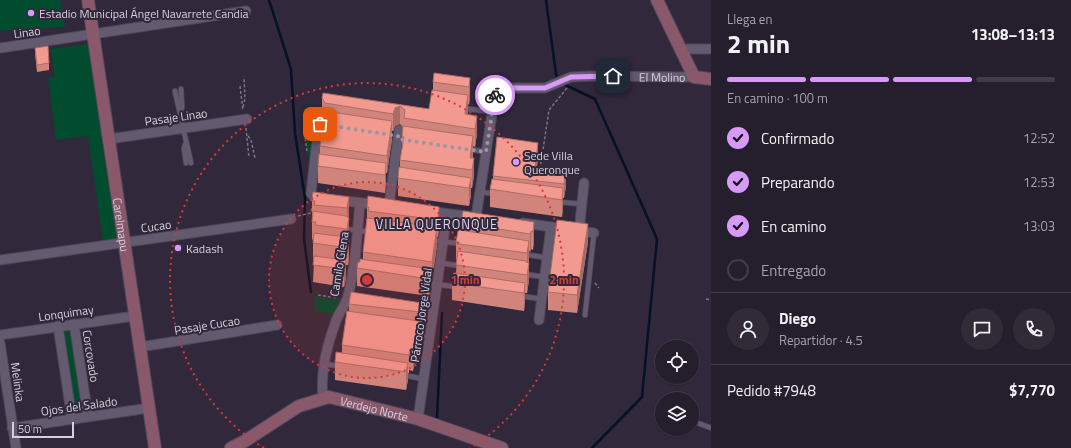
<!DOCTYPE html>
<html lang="es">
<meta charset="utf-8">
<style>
:root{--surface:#251e2c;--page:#312b38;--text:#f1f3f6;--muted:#a3a2a9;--line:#423c48;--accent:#d89af8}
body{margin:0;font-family:"Titillium Web",sans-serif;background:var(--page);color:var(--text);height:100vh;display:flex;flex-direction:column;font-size:15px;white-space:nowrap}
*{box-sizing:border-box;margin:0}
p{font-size:13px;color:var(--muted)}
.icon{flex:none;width:22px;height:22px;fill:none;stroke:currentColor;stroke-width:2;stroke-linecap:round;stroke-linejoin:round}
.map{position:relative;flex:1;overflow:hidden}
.sheet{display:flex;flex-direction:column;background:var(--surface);width:360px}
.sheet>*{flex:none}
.tools{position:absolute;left:655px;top:340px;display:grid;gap:8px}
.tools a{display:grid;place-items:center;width:44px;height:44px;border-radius:50%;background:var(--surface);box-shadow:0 1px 3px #0004,0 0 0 1px var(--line);font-size:20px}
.scale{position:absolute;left:12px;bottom:10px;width:62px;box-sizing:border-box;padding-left:4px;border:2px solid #d5d0dc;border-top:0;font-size:11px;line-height:14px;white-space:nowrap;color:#d5d0dc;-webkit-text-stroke:3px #31283b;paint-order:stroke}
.pin{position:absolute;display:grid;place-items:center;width:34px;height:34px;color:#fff;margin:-17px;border-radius:8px;box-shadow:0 2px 6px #0006}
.courier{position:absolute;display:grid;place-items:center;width:40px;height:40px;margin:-20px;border:3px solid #d89af8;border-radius:50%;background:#fff;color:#222;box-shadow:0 1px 5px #0007}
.headline em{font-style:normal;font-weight:700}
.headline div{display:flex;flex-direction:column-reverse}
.headline{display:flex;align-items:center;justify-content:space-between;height:68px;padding:0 16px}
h1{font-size:26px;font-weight:700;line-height:30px}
.bar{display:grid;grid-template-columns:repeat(4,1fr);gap:6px 4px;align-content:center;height:48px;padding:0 16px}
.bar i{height:5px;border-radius:3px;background:var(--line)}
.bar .active{background:var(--accent)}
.bar p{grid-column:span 4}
.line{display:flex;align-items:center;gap:10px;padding:0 16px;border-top:1px solid var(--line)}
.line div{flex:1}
.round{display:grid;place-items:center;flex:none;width:42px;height:42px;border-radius:21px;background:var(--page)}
ol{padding:0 16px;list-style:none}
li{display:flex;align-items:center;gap:12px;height:44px}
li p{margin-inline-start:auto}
li .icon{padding:4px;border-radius:50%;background:var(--accent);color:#111;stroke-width:4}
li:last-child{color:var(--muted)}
li i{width:22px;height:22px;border:2px solid var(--line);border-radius:50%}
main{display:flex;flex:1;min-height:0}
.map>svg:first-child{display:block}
.green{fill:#014b2e}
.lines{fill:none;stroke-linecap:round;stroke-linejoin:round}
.stream{stroke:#031224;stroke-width:2.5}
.lane-casing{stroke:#4e4656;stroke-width:6}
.street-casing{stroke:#4e4656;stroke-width:11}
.secondary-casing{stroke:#4e4656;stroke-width:14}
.path{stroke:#7b7483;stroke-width:1.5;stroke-dasharray:3 2;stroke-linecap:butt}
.lane{stroke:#645a70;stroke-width:4.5}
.street{stroke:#645a70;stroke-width:9}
.secondary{stroke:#89596b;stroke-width:12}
.wall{fill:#d1847c}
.shaded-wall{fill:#aa6c65}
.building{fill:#f39a90;stroke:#aa6c65}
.done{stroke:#9c95a4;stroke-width:4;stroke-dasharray:0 7.2}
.route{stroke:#d89af8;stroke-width:5}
.ring{fill:none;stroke:#d6393a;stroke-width:2;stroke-dasharray:2 4}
.poi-dot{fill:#d89af8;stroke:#31283b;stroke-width:1.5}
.labels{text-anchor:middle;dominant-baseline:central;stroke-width:4;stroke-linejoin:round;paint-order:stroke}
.poi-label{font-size:12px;fill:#d5d0dc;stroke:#31283b;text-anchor:start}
.street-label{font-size:12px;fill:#d5d0dc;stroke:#31283b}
.neighbourhood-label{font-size:13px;letter-spacing:1px;fill:#ded3ec;stroke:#31283b}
.centre{fill:#d6393a;stroke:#31283b;stroke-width:2}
.ring-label{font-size:12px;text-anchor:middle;font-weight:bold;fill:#d6393a;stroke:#31283b;stroke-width:4;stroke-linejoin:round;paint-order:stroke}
</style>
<main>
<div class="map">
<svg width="711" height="448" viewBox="0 0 711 448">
<rect width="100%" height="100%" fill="#31283b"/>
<path class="green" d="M0,0H60L65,27L0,31Z
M89,44L118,239L103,242L88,136L56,140L48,78L55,76L50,49Z
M310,129L314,135L312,169C308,157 303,142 306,130Z
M315,296L343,301L334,315L315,311Z
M72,328L85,414L74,415L61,330Z"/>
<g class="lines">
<path class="stream" d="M269,0L291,69L295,133L305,198L304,239L311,292
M546,0L557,81
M561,83L595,99L657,239L642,397L592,448
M437,418L442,313"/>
<defs>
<path id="lane" d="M175,91L191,163
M462,108L492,112
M180,113L182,107L181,89
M186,143L184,148L186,163
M469,149L486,152
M480,192L496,194
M559,202L581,204
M344,229L371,232
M432,240L462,244
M524,254L547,258
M441,263L461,266
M524,274L544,277
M426,283L458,287
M521,296L541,299
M585,315L594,233
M414,334L431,337
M324,364L340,366
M403,375L424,379
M692,421L711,428"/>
<g id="street">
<path d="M0,48L246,11"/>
<path d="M681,49H711"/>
<path d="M319,121L311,193L314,197L323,198"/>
<path d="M109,139L247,119"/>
<path d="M338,200L379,205"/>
<path d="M389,206L399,130"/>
<path d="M427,211L474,217"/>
<path id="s1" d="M476,217L496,88H545L571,77L595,76L694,77"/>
<path d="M523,223L594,233"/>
<path d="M579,232L584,183"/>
<path d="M0,260L291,219"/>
<path d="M539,320L551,227"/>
<path d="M74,324L88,416"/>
<path d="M58,326L72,419"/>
<path d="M0,335L135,316"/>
<path d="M0,343L16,448"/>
<path d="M140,347L277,325"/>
<path d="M323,398C320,372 327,345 336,321C339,312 346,305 348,296C356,266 357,233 360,203"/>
<path d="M418,419L447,214"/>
<path d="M12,428L149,408"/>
</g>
<g id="secondary">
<path id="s2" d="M88,0L155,448"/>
<path d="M657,0L694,77L711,79"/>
<path id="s3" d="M231,448L245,441L299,406L329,397L418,419L502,448"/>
</g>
</defs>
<use href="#lane" class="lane-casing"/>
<use href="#street" class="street-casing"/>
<use href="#secondary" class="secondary-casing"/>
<path class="path" d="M240,86L243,111
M243,107L245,99L244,77
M246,128L249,158
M248,136L251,140L255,158
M307,151L304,131L309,127
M540,169L549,110L567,88
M298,216L311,213L312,206
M595,283L599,288
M318,295L338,298
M706,299L711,300"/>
<use href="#lane" class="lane"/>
<use href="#street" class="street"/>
<use href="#secondary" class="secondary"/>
</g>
<path class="wall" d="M35,48L49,63V70L37,72L35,54Z
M470,78V96L469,105L468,104V114L477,134L475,147L473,146V158L474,176L472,188H471V195L469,206L398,196V178L400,167V160L402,150V137L403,127L400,124L395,126L393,131H392V139L387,173H386V181L385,193L318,183V166L320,154V146L323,118L322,116V98L429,109L433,90V82Z
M538,157L537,167L566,186L564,198H563V206L562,217L490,207V189L493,180V176Z
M349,197L348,238L349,257L348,265H346V278L344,287L313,282L314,261H313V240L312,239V201Z
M367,207H439V225L438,237H437V245L432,280H431V287L429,296L357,286V268L360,262L363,260V252L367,223Z
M534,222V240L533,250L531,249L530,252L529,251V280L527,293H525V301L524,311L452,300V283L456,273L457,259H456V242L461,231V223Z
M588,242L577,313L548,310V292Z
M422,303V321L420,330H419V339L413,371L409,370V373H408V380L406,390L335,380V362L342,353V345L349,312V304Z"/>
<path class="shaded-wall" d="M470,78V96L469,105V87Z
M468,95V113L466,127L465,114Z
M400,106V124L395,126L393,131V114L395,108Z
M477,116V134L475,147V129Z
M392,121V139L387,173V156Z
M473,136V154L471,170L470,158Z
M538,143V157L535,181V167Z
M474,158V176L472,188V170Z
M386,163V181L385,193V175Z
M566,172V186L564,198V184Z
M471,178V195L469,206V188Z
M563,188V206L562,217V200Z
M349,197V215L347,226V208Z
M439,207V225L438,237V220Z
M349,218V236L347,247V229Z
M534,222V240L533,250V232Z
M588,224V242L577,313V295Z
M437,227V245L432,280V262Z
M531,231V249L530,252V234Z
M349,239V257L348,265V248Z
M529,241V259L527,271V253Z
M346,260V278L344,287V269Z
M529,263V280L527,293V275Z
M431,269V287L429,296V279Z
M525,283V301L524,311V293Z
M422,303V321L420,330V312Z
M419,321V339L413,371V353Z
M408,363V380L406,390V372Z"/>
<path class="building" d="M48,46L49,63L37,65L35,48Z
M434,73L470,78L469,87L433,82Z
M432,90L468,95L465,114L477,116L475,129L404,118L405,110L400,106L395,108L393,114L325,103L322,98L323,93L429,109Z
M324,111L392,121L387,156L320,146Z
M403,126L473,136L470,158H474L472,170L400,160L404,137H402Z
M497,137L538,143L535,167L566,172L564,184L493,176Z
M319,154L386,163L385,175L318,166Z
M399,167L471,178L469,188L398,178Z
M492,179L563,188L562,200L490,189Z
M313,192L349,197L347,208L314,205L315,201H312Z
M368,196L439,207L438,220L368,211L369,207H367Z
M313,211L346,216L349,218L347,229L315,225L316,222H312Z
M463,211L534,222L533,232L531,231L530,234L461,223Z
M367,218L437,227L432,262L363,252Z
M557,220L588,224L577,295L548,292Z
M460,230L529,241L527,253L459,244V242H456L458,231Z
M314,233L346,237L349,239L348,248L313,243Z
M458,251L526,261V262L529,263L527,275L456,265Z
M314,256L346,260L344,269L313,265Z
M360,259L431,269L429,279L357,268L358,262H360Z
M454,273L525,283L524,293L452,283Z
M351,292L422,303L420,312L349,304Z
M347,311L419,321L413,353H409V355L342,345Z
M336,352L408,363L406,372L335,362Z"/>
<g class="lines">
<path class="done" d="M320,124L398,136V139L486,152L495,95"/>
<path class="route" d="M495,95L496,88H545L571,77L613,76"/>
</g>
<circle cx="367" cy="280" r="98" fill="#d6393a" fill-opacity=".12"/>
<g class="ring">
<circle cx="367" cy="280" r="98"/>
<path d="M264 448A197 197 0 1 1 470 448"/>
</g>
<g class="poi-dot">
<circle cx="31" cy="13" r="4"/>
<circle cx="516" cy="162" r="4"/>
<circle cx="178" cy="248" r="4"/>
</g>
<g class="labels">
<g class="poi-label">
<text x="39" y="13">Estadio Municipal Ángel Navarrete Candia</text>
<text x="524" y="155">Sede Villa<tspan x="524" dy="14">Queronque</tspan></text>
<text x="186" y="248">Kadash</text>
</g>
<g class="street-label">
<text transform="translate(27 32) rotate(-8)">Linao</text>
<text stroke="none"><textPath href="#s1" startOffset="299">El Molino</textPath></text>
<text transform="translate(176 117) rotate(-8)">Pasaje Linao</text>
<text stroke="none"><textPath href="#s2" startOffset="227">Carelmapu</textPath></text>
<text transform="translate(156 226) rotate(-8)">Cucao</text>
<text transform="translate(339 264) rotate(-81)">Camilo Glena</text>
<text transform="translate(66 313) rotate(-8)">Lonquimay</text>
<text transform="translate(421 315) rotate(-82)">Párroco Jorge Vidal</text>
<text transform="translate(207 325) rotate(-9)">Pasaje Cucao</text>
<text transform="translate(91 356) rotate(81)">Corcovado</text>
<text transform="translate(18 382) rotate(82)">Melinka</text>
<text transform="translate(79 406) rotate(-8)">Ojos del Salado</text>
<text stroke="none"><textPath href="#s3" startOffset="158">Verdejo Norte</textPath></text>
</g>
<g class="neighbourhood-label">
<text x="437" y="224">VILLA QUERONQUE</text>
</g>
</g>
<circle cx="367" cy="280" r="6" class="centre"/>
<g class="ring-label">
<text x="465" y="284">1 min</text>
<text x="564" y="284">2 min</text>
</g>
</svg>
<div class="tools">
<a><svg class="icon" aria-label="locate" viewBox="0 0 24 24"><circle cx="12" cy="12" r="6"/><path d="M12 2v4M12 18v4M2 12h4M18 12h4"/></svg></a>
<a><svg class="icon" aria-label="layers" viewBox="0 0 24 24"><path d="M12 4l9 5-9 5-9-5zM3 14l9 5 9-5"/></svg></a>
</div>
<div class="scale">50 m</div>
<div class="pin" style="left:320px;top:124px;background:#ea580c"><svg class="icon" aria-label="bag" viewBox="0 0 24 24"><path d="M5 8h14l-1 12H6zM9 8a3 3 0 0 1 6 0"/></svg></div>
<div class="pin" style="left:613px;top:76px;background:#1f2937"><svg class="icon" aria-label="home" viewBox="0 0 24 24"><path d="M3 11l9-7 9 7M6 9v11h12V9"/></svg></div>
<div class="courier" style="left:495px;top:95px"><svg class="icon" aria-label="bike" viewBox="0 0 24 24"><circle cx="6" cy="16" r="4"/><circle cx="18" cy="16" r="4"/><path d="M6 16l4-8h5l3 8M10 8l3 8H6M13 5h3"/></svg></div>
</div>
<section class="sheet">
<div class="headline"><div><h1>2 min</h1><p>Llega en</p></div><em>13:08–13:13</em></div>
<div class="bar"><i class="active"></i><i class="active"></i><i class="active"></i><i></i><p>En camino · 100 m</p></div>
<ol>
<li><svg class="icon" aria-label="check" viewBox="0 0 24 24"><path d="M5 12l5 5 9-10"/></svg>Confirmado<p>12:52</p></li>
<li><svg class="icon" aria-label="check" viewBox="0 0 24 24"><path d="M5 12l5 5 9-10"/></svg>Preparando<p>12:53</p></li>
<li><svg class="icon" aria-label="check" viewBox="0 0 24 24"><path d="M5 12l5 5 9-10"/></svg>En camino<p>13:03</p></li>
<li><i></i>Entregado</li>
</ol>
<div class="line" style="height:72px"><a class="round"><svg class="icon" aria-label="person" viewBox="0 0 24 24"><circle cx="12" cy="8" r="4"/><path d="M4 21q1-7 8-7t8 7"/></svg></a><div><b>Diego</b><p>Repartidor · 4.5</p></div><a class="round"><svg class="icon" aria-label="chat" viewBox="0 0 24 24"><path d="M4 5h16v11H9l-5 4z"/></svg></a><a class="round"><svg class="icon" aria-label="phone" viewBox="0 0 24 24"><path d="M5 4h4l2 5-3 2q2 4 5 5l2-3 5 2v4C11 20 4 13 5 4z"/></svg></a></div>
<div class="line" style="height:52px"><div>Pedido #7948</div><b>$7,770</b></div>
</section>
</main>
